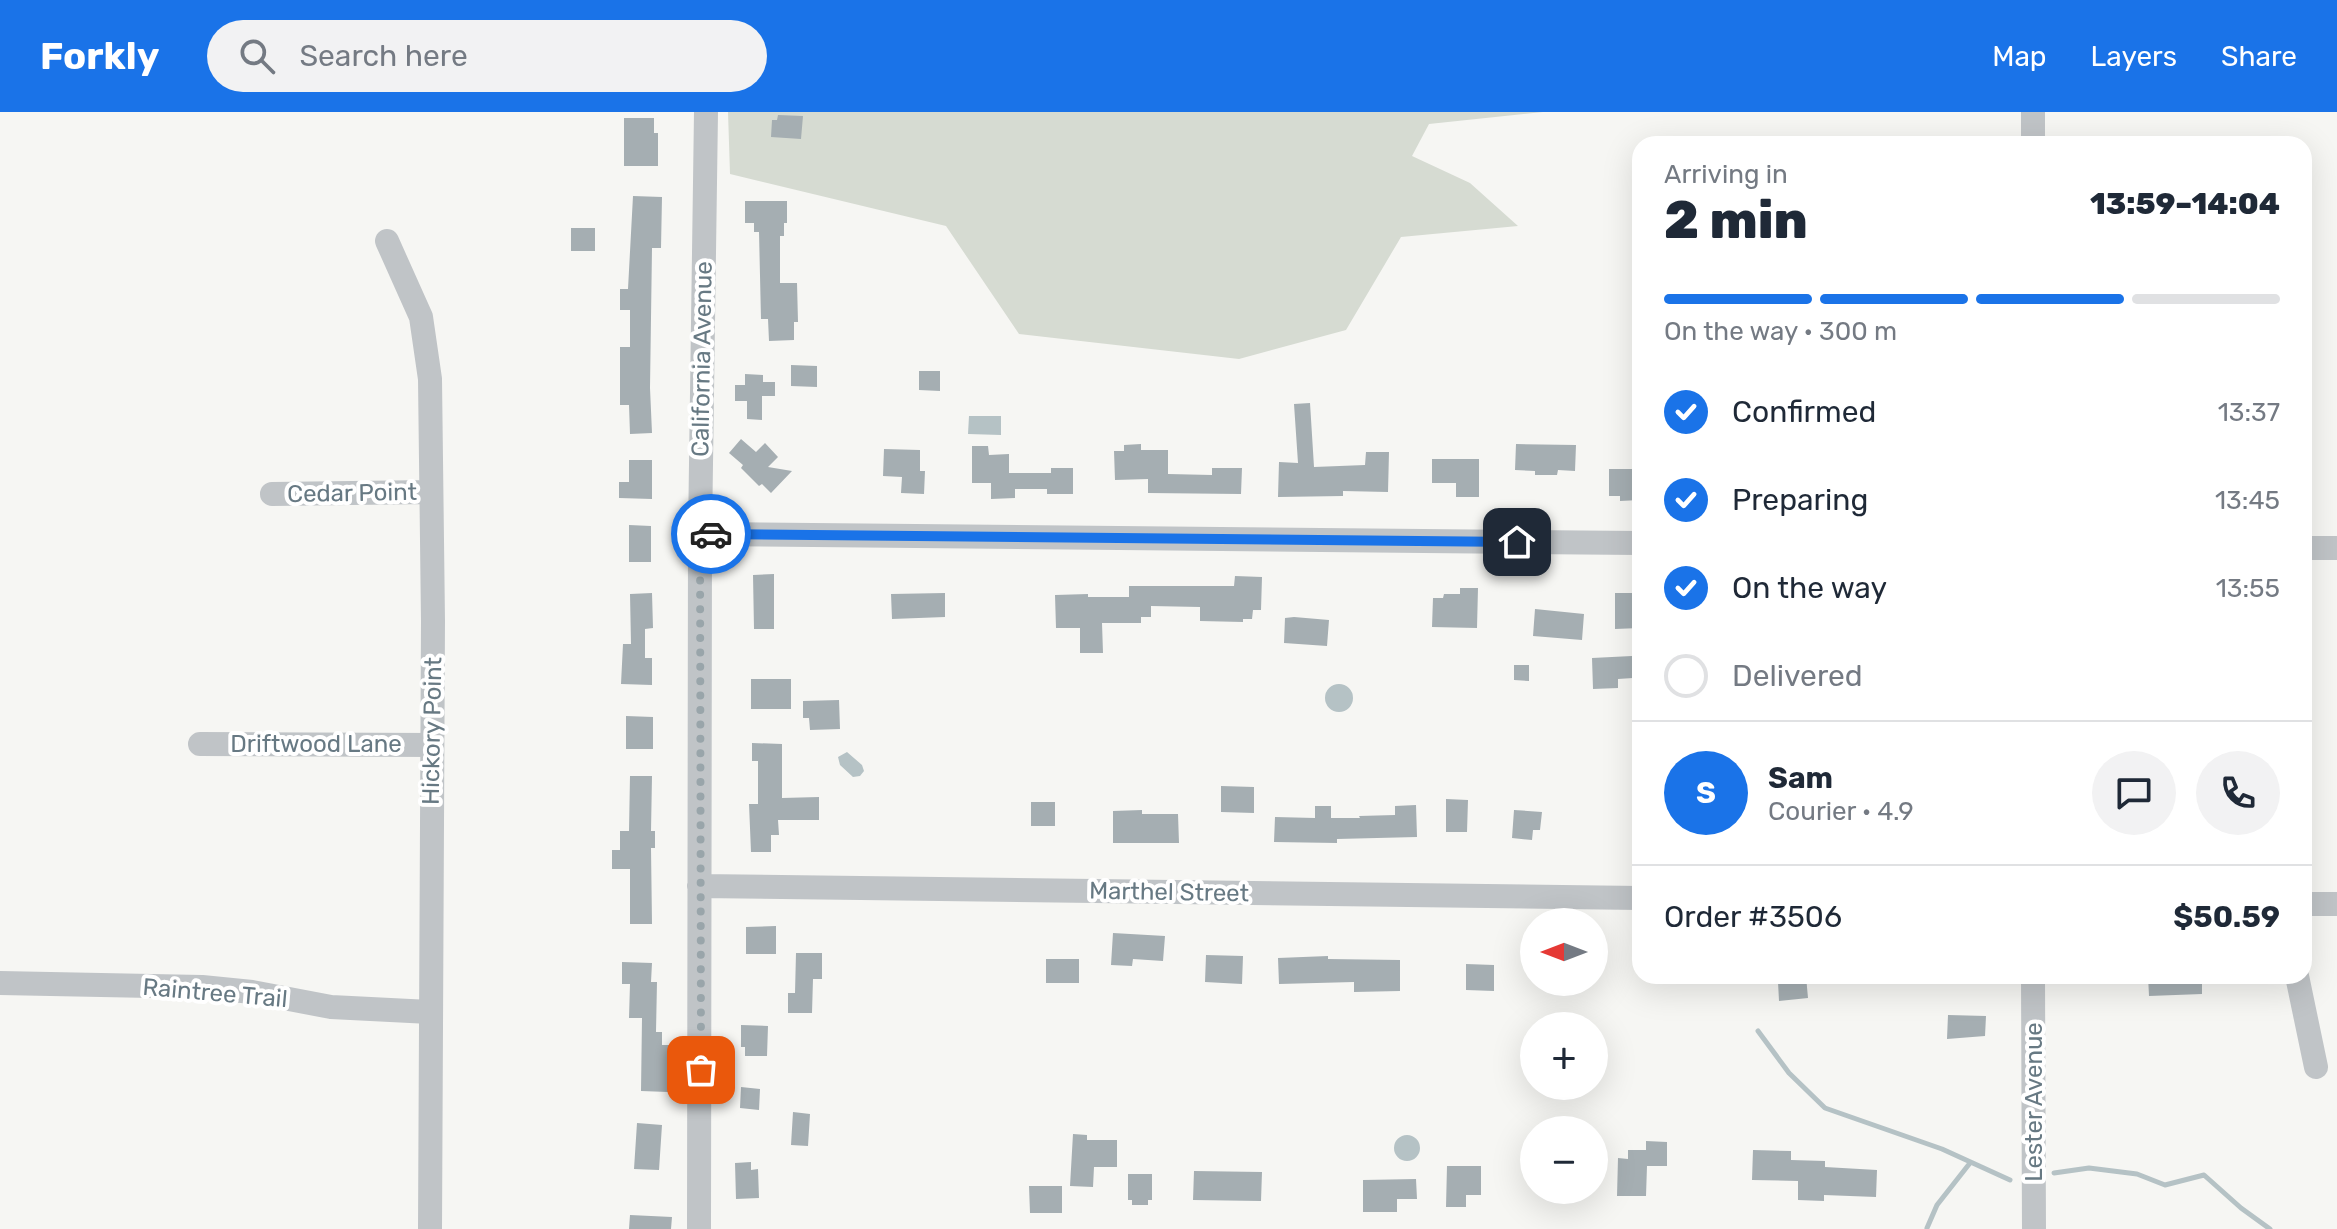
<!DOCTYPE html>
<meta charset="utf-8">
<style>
:root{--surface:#fff;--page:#f2f2f3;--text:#1f2937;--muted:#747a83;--line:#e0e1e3;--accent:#1a73e8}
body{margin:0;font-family:Rubik,sans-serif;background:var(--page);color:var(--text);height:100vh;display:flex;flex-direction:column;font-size:30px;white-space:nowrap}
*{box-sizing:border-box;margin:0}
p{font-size:26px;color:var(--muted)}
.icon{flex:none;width:44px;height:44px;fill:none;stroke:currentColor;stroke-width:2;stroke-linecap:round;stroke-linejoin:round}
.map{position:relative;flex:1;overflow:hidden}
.side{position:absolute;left:1632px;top:24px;width:680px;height:848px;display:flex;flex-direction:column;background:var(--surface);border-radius:24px;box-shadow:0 8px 32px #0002}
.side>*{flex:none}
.needle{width:52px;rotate:270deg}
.tools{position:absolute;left:1520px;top:796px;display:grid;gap:16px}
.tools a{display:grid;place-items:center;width:88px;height:88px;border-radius:50%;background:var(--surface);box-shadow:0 8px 32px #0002;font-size:40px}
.pin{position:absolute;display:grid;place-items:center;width:68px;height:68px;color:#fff;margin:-34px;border-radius:16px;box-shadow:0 4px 12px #0006}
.courier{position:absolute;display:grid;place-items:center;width:80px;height:80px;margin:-40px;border:6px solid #1a73e8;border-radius:50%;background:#fff;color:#222;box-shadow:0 2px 10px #0007}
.summary em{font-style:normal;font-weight:800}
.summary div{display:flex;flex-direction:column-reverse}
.summary{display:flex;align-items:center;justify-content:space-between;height:136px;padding:0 32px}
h1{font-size:52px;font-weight:800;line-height:60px}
.bar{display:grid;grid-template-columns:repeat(4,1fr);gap:12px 8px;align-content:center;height:96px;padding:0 32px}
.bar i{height:10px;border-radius:6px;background:var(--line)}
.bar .current{background:var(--accent)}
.bar p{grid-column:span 4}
.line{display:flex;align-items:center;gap:20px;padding:0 32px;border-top:2px solid var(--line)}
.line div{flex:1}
.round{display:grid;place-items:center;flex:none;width:84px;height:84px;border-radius:42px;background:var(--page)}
ol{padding:0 32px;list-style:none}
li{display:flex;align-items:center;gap:24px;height:88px}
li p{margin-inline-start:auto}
li .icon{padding:8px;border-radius:50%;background:var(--accent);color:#fff;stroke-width:4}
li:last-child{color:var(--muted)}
li i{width:44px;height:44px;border:4px solid var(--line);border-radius:50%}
header{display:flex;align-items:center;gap:48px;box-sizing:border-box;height:112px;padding:0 40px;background:var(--accent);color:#fff}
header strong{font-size:38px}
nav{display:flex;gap:44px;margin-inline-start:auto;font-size:28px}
.search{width:560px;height:72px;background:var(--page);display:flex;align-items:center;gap:20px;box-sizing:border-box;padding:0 28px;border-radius:44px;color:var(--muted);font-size:30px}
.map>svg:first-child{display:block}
.green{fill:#d6dbd2}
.water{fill:#b5c2c5}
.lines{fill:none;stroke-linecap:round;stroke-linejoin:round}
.stream{stroke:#b5c2c5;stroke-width:5}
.building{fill:#a5aeb2}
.minor{stroke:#c0c4c7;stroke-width:24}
.done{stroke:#99a5aa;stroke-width:8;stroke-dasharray:0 14.4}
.route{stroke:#1a73e8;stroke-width:10}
.labels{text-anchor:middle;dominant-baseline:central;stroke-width:8;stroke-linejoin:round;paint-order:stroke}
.street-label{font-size:24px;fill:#677983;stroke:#fff}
</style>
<header>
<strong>Forkly</strong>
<div class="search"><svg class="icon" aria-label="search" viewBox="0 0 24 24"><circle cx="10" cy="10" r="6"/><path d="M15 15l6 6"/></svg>Search here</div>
<nav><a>Map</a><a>Layers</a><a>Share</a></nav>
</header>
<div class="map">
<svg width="2337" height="1117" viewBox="0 0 2337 1117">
<rect width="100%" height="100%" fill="#f6f6f3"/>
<path class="green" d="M728,0H1543L1429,12L1412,44L1470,71L1518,114L1401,125L1346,218L1239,247L1019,222L946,114L730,62Z"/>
<path class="water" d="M969,304H1001V323L968,322Z
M1325 586a14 14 0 1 1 28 0a14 14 0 1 1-28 0Z
M847,640L862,653L864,659L860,664L853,665L840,653L838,645Z
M1394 1036a13 13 0 1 1 26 0a13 13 0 1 1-26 0Z"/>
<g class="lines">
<path class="stream" d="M1758,919L1789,961L1825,996L1942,1037L2010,1068
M2054,1061L2089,1056L2137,1062L2165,1073L2204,1063L2241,1096L2270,1117
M1927,1116L1937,1093L1970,1051"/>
</g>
<path class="building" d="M778,3L803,4L801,27L771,25L772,8H777Z
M624,6H654V21H658V54H624Z
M633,84L662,85L661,136H652L650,276L652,321L630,322L629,293H620V235H630V198H620V177H628Z
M745,89H787V111H784V124H780V171H797L798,210H794V228L769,229L768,207H761L759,120H754V111H745Z
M571,116H595V139H571Z
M791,253L817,254V275L791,274Z
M919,259H940V279L919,278Z
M745,262L763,263V270H775V284H762V308L747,307V289H735V273H745Z
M1310,291L1314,355L1365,353L1366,340H1389L1388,380L1343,379V384L1278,385L1279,350L1298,351L1294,292Z
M741,327L756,340L765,331L778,345L768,355L792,359L771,381L762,372L759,374L741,356L743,353L729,341Z
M1141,332V338H1168V362L1212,363V356H1242L1241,382L1148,381V367L1115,368L1114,339H1124V333Z
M1516,332L1576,333L1575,359L1558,358L1557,363H1535V359L1515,358Z
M972,334H988L989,343L1009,342V361H1051V356H1073V382H1047V377H1015V386L991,387V371H972Z
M884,337L920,338V359H925L924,382L901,381L902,365L883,364Z
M1432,347H1479V385H1456V371H1432Z
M629,348H652V387L619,386V370H629Z
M1609,357H1635V371H1640V388L1620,389V384H1609Z
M629,413L651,414V450H629Z
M774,462V517H754L753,463Z
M1235,464L1262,465L1261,498H1253L1252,507H1243V510L1200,509V495L1151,494V505H1141V511H1102L1103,541H1080V516H1056L1055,483L1088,482V485H1129V474H1234Z
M1460,476H1478L1477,516L1432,515L1433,486H1443L1444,482H1460Z
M652,481L653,516L645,517V546H652V573L621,572L623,532H631L630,482Z
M945,481V505L892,507L891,482Z
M1615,481H1640V516L1615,517Z
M1535,497L1584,502L1582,528L1533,524Z
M1294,505L1329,508L1327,534L1284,531L1285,506Z
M1632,544L1633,566L1618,567V576L1593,577L1592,546Z
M1514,553H1529V569L1514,568Z
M751,567H791V597H751Z
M839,588L840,617L810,618L809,606H803V589Z
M626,604L653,605V637H626Z
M752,631L782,632V686L819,685V708H778L779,723H771V740H751L749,692H758V649H752Z
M630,664H652L651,719H655V736H651L652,812H630V757H612V738H620V719H629Z
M1221,674L1254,675V701L1221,700Z
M1446,687L1468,688L1467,720H1446Z
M1031,690H1055V714H1031Z
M1416,693L1417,725L1337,727V731L1274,730L1275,705L1315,706V694H1331V706H1360L1359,704L1395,703V694Z
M1142,698V702H1178L1179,731H1113V699Z
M1514,698L1542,700L1540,718H1533L1532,728L1512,726Z
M776,814V842H746V815Z
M1113,821L1165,824L1163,849L1133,847L1132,854L1111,853Z
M796,841H822V867H813L812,901H788V881H795Z
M1206,843L1243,844L1242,872L1205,870Z
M1328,844V847L1400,848V879L1354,880V870L1279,872L1278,846Z
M1046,847H1079V871H1046Z
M622,850L652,851L651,870H657L656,920H662V933H670L668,980L641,979L642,906H629L630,872H622Z
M1466,852L1494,853V879L1466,878Z
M1783,864H1806L1808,886L1779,889L1778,870L1784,869Z
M2148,864H2202V882L2149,884Z
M1948,903L1986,904L1985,924L1947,927Z
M741,913L768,914L767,944H745V935H741Z
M741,975L760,977L759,998L740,996Z
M793,1000L810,1002L808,1034L791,1033Z
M637,1011L662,1013L659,1058L634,1057Z
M1073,1022L1087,1023V1028H1117V1055H1094L1093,1075L1070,1074Z
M1646,1029L1667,1030V1054H1647L1646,1084H1617L1618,1046L1628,1047V1038H1646Z
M1753,1038L1791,1039V1048L1825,1049V1055L1877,1058L1876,1085L1824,1083V1089L1798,1088V1069L1752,1068Z
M751,1050V1058L758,1057L759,1086L736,1087L735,1051Z
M1447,1054H1481V1083H1466V1095H1446Z
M1194,1059L1262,1060L1261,1089L1193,1088Z
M1128,1062H1152V1088H1148V1093H1132V1088H1128Z
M1416,1067L1417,1087H1397V1100H1363V1068Z
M1029,1074H1062V1101H1030Z
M630,1103L672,1105L671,1117H629Z"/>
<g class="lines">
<path class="minor" d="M2033,0V32
M387,129L421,205L430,267L433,509L430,1117
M272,382L431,380
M700,422L1640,431
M2304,436H2337
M200,632L432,633
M699,774L1640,786
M2304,792H2337
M2033,864L2034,1117
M2297,864L2316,955
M0,871L202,875L252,880L331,895L430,900
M699,1117L700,422L706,0"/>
</g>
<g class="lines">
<path class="done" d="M701,958L700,422H711"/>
<path class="route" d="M711,422L1517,430"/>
</g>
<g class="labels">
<g class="street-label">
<text transform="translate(702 247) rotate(-89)">California Avenue</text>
<text transform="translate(352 381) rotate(-1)">Cedar Point</text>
<text transform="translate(432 619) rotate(-89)">Hickory Point</text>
<text x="316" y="632">Driftwood Lane</text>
<text transform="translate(1169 780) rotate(1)">Marthel Street</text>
<text transform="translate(215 881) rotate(5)">Raintree Trail</text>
<text transform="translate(2034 990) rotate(-90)">Lester Avenue</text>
</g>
</g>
</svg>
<div class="tools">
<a><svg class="needle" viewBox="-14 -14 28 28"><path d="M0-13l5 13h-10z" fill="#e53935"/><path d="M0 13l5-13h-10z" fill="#747a83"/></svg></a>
<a>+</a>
<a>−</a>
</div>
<div class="pin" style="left:701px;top:958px;background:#ea580c"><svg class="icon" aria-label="bag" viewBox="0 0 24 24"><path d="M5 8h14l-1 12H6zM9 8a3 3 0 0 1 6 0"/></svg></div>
<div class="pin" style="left:1517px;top:430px;background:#1f2937"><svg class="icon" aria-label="home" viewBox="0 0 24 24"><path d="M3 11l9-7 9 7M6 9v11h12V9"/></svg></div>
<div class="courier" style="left:711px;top:422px"><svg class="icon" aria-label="car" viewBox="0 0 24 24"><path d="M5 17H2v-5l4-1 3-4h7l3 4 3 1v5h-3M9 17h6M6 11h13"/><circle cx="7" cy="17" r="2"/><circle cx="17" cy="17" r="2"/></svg></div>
<section class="side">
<div class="summary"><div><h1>2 min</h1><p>Arriving in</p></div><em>13:59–14:04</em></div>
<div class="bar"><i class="current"></i><i class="current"></i><i class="current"></i><i></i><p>On the way · 300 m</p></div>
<ol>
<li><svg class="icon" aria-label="check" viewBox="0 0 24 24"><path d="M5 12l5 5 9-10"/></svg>Confirmed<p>13:37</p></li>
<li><svg class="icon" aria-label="check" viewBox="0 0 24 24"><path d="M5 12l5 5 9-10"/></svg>Preparing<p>13:45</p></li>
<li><svg class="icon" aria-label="check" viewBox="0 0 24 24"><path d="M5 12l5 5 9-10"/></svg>On the way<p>13:55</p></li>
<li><i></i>Delivered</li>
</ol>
<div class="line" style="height:144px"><b class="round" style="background:var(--accent);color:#fff">S</b><div><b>Sam</b><p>Courier · 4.9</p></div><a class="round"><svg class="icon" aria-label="chat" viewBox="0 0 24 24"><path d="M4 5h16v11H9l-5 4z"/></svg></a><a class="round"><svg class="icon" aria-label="phone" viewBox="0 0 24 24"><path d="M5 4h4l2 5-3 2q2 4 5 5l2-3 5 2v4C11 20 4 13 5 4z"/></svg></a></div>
<div class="line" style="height:104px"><div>Order #3506</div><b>$50.59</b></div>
</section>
</div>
